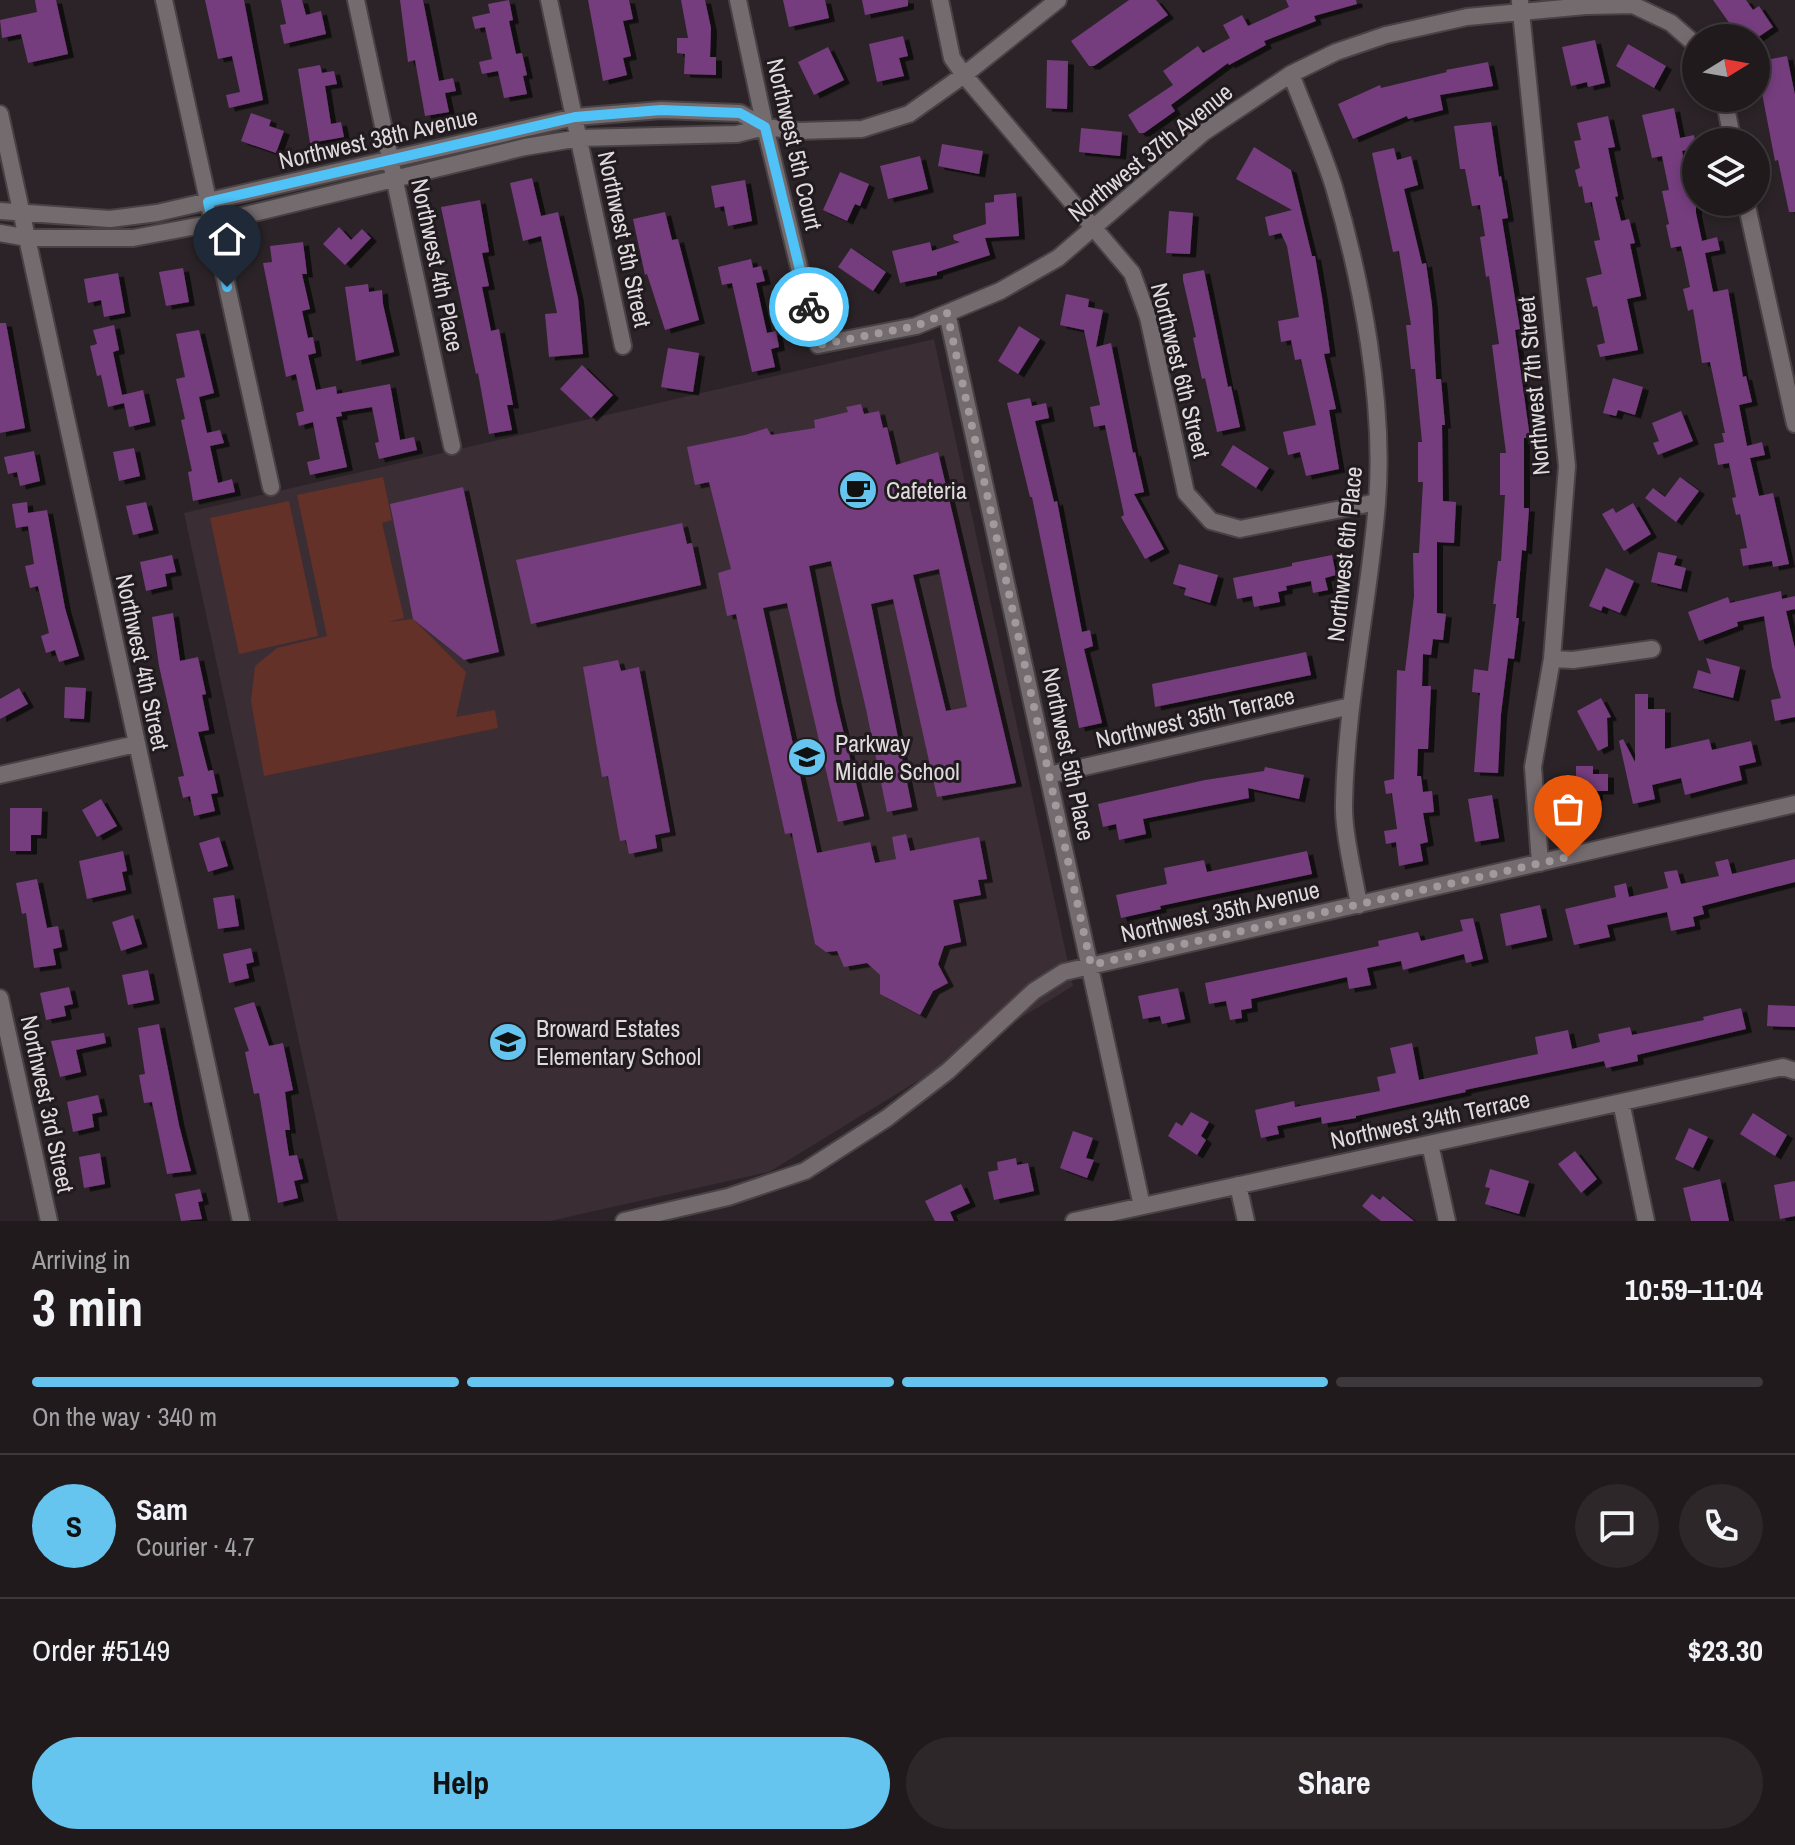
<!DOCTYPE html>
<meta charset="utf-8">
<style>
:root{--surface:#201a1d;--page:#2d272a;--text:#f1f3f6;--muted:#a2a1a4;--line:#3d383b;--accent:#65c5ee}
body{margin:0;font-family:"Archivo Narrow",sans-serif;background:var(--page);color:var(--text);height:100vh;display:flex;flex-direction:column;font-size:30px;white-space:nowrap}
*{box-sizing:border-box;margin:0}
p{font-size:26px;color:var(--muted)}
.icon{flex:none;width:44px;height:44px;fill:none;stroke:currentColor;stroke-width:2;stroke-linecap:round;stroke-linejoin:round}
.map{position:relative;height:1221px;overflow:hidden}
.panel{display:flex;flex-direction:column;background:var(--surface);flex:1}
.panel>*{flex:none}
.needle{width:52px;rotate:79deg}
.controls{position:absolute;left:1682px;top:24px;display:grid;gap:16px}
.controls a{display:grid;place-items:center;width:88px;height:88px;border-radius:50%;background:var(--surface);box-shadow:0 4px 12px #0003,0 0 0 2px var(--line);font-size:40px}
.pin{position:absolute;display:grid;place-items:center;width:68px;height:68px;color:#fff;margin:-82px -34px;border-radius:50% 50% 50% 0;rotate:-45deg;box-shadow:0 0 8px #0007}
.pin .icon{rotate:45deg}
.courier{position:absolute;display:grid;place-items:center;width:80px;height:80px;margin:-40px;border:6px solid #4fc3f7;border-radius:50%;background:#fff;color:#222;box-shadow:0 2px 10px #0007}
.head em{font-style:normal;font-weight:700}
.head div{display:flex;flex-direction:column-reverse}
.head{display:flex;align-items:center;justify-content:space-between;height:136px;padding:0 32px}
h1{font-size:52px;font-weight:700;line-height:60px}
.bar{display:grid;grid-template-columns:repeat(4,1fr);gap:12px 8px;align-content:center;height:96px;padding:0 32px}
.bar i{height:10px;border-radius:6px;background:var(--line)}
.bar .current{background:var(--accent)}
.bar p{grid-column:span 4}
.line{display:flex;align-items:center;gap:20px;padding:0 32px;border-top:2px solid var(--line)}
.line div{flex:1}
.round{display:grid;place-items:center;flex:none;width:84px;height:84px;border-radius:42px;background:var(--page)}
.primary-button{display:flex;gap:16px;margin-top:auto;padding:16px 32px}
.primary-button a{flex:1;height:92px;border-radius:48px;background:var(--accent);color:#111;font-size:32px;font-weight:700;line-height:92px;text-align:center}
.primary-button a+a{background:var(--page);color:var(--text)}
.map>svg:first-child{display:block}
.built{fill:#3a2d33}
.green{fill:#643128}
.building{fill:#753c7e;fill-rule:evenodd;filter:url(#shadow)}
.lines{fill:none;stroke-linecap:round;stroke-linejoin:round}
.street-casing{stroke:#484245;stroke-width:20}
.street{stroke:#746b6f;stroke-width:16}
.done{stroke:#a09a9d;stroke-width:8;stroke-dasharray:0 14.4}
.route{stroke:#4fc3f7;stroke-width:10}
.labels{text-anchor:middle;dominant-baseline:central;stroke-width:6;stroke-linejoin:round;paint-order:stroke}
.street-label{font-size:24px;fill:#dfdadc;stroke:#211a1e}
.poi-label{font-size:24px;fill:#dfdadc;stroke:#211a1e;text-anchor:start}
</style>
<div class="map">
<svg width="1795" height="1221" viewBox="0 0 1795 1221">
<defs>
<filter id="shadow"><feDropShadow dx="6" dy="3.5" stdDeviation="0" flood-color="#0009"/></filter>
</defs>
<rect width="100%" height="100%" fill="#2b2327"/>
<path class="built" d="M934,339L1073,986L769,1172L550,1221H338L184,513Z"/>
<path class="green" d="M383,477L392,520L382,523L404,618L388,622L413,619L466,672L456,717L495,710L498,728L264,776L251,701L255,666L277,648L327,636L297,495Z
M289,501L318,636L239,654L210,518Z"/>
<path class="building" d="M35,0H56L68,54L28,63L21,34L2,38L0,20L37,12Z
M205,0H244L263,100L229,108L226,95L240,92L232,56L218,59Z
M281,0H302L306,15L321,11L326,34L284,44L280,25L286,24Z
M400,0H423L439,81L453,78L456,91L445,93L449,112L425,116L415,60L408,62Z
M509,0L513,20L509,21L516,54L522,53L527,75L523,76L527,94L504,98L498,71L482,74L479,62L492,59L485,27L475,29L472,17L490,13L488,4Z
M588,0H629L633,19L623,21L631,56L623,58L627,75L603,81Z
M681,0H705L711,28L710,57H716V75L684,74L685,54L677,53V38H688Z
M783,0H825L829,18L789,27Z
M862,0H908V6L865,15Z
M1129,0H1156L1168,15L1094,66H1089L1071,41Z
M1286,0H1356L1357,4L1314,16L1316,21L1264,41L1266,45L1229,65L1228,63L1171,105L1175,111L1144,133H1139L1128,115L1173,85L1163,71L1198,46L1203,53L1230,38L1223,25L1242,15L1248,26L1289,7Z
M1713,0H1746L1753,10L1759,6L1773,27L1757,38H1740Z
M903,36L908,56L899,58L904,76L877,82L869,44Z
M1595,40L1605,83L1588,87L1587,82L1571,86L1562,47Z
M1628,44L1666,66L1654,88L1616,66Z
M828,47L844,80L814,95L798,62Z
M1787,56L1795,95V212H1789L1778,160L1775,161L1756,62Z
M1047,60L1068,61L1067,109L1046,108Z
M1488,62L1493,86L1440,95L1443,110L1408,119L1407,116L1353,139L1338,104L1380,85L1381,88L1447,72L1446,70Z
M320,65L322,73L334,71L337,84L325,86L331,124L341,122L344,137L310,143L298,69Z
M1674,108L1680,138L1694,135L1696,148L1682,151L1690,189L1696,188V213L1702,241L1717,237L1720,250L1705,253L1713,292L1728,289L1743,377L1746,376L1752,402L1739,405L1747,446L1762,442L1765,455L1750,458L1759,496L1773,493L1789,564L1773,567L1772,561L1743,566L1740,549L1747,548L1740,514L1736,515L1732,498L1736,497L1729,463L1718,465L1714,444L1724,442L1722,433H1725L1710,362L1702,363L1693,309L1688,311L1683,289L1690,287L1684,258L1681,246L1671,248L1666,225L1669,224L1662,191L1669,190L1662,156L1652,158L1642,115Z
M251,113L271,120L269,126L284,131L276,153L241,141Z
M1608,116L1615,147L1608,148L1618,196L1615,197L1621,221L1629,219L1635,243L1630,244L1641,296L1627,299L1638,350L1600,357L1597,345L1605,343L1597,306L1593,307L1586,278L1602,274L1594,241L1600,240L1592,202L1585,203L1582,186L1579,187L1575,170L1580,168L1574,141L1581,140L1577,123Z
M1491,122L1499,177L1501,176L1508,218L1502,219L1520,329L1515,330L1530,438H1524V508H1529L1526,551L1522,550L1516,618H1519L1514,659L1508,658L1501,714L1498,773L1474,772L1480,693L1472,692L1474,669L1488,671L1496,604H1493L1498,561H1501L1505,495H1500V453H1506L1492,345L1499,344L1489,276L1486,277L1480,237L1485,236L1480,205L1472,206L1465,169H1460L1454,126Z
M1081,128L1122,132L1120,156L1079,152Z
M942,144L983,151L979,174L938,166Z
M1254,147L1291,170L1312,256H1315L1322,297L1330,353L1324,354L1336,409L1329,410L1339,469L1306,476L1300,452L1288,455L1283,432L1316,425L1301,359L1295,360L1291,340L1281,342L1278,321L1299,317L1287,246L1281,233L1269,236L1265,217L1292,210L1236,179Z
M1394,148L1397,160L1411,156L1418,185L1404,189L1422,264L1426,263L1432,305L1436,379H1441L1445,425H1442L1443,501L1456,502L1454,543L1437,542V613L1446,614L1443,640L1433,639L1431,655L1423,654L1422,686H1431L1428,749H1418L1417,776H1421L1423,792L1432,791L1434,812L1423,813L1428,842L1420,844L1423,861L1399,866L1396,842L1386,844L1384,831L1397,829L1392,793L1386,794L1384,781L1394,779L1397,670L1405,671L1414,596L1413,553H1419L1423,482H1418V442H1422L1415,369H1411L1406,325H1411L1399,251L1393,252L1372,153Z
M920,156L928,189L888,199L880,166Z
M840,172L869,184L860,206L855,204L847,221L823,210Z
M532,178L541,216L558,212L578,298L583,354L549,357L545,314L557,313L541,236L523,241L510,183Z
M745,180L752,221L728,226L724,206L715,208L711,186Z
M1016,193L1019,236L985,238L990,255L937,272V275L900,283L892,251L930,242L932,251L960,242L954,240L953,235L986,224L985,203L994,202V195Z
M480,200L489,252L482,253L489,286L482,287L491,331L499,329L513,405H507L512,430L489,434L478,373L476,374L441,207Z
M1169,211L1193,213L1190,254L1166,253Z
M665,212L672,240L678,239L699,320L665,330L647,274L645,275L633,219Z
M339,227L351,240L362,229L371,238L345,265L323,244Z
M303,242L307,274H302L310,309L302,311L308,338L313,337L316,353L308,355L316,390L336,386L337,394L390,384L400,440L414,437L417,450L379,459L375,443L379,442L372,407L341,412L342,416L336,417L347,467L310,475L307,462L320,459L313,422L299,426L296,413L304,411L296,374L286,377L263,263L272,262L270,246Z
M851,248L886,272L873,291L838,267Z
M751,259L753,268L761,266L765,281L756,283L767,333L776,331L779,347L771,349L775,367L752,372L732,283L722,285L718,267Z
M183,268L189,302L166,306L159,272Z
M1204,270L1228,387L1231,386L1240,427L1217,432L1205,378L1202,379L1193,338L1196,337L1183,280V274Z
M118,273L125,313L104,317L101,300L88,303L84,279Z
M368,284L369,292L382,290L383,304L394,352L356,361L345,287Z
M1066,294L1089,299L1088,307L1103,310L1096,347L1111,343L1133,453L1135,452L1144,492L1134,494L1164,549L1145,559L1121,517L1124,515L1105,425L1094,427L1090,407L1100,405L1084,330L1060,325Z
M0,323H6L25,428L0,433Z
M114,325L119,350L113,352L122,395L143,390L150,422L129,427L124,403L108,407L101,375L97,376L90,346L97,344L93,330Z
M1019,326L1040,339L1018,374L998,361Z
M199,330L214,393L199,397L207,433L220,430L224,443L210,446L218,483L232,479L235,492L193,501L188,472L192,471L181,420L185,419L176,379L185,377L176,334Z
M668,348L699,353L693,392L661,387Z
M582,365L613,395L591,418L560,389Z
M1613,378L1643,387L1635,415L1618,410L1616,416L1603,413Z
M1030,398L1032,406L1046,403L1049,418L1035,421L1054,502L1057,501L1082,632L1090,630L1093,646L1084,649L1102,723L1079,728L1032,497H1030L1007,403Z
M861,404L864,414L879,411L883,428L887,427L896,465L938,452L1016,783L937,797L893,599L871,604L912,807L887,812L866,709L831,561L809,566L836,701L864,816L838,822L787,603L763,608L817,853L870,842L875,863L896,859L892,837L906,834L910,851L979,837L987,879L978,880L981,895L953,900L961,942L944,946L938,964L948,983L933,991L920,1015L880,994V975L867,963L844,967L837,951L826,952L815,944L792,833L785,834L736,614L727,616L718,573L731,569L709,482L695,485L687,447L745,435L767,428L771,435L815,428L814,420L848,412L846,407ZM939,569L967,707L946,711L913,575Z
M1681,411L1693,441L1658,455L1653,443L1659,441L1652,423Z
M1233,445L1269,468L1256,488L1221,465Z
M134,448L140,476L119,481L113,452Z
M34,451L40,481L20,486L17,472L8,474L4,457Z
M1680,477L1699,491L1676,522L1645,498L1653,488L1665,497Z
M463,487L499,652L464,660L413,619L390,504Z
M27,502L28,513L47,510L65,608L79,656L59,662L55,650L46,653L41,636L49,633L38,586L30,588L25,566L34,564L28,526L16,528L12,504Z
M146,502L153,530L133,535L126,506Z
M1633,503L1651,534L1624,551L1602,514L1613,508L1616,513Z
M682,523L687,544L692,543L701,585L531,624L516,560Z
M1658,552L1677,556L1674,565L1686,568L1681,589L1651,582Z
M172,555L176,572L165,574L167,586L146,591L140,562Z
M1332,555L1336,575L1325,578L1328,590L1313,593L1311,581L1286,586L1287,590L1278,592L1280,602L1254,607L1252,596L1237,599L1233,578L1292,566V563Z
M1179,564L1218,575L1210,603L1184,595L1186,588L1173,584Z
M1606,568L1634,581L1620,613L1603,606L1601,611L1589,606Z
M1781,591L1782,599L1795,596V609L1786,611L1795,649V717L1775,721L1771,700L1781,698L1772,667L1764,616L1737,622L1738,626L1699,641L1688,612L1728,597L1730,603Z
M173,613L180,661L198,657L206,694L202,695L209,730L198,732L208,771L213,770L218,793L211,794L215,811L194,816L190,796L183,798L178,777L184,776L159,666L152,617Z
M1306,652L1311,675L1155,707L1152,684Z
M1706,658L1740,667L1733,698L1693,688L1698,670L1711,674Z
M618,660L621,671L639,667L670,832L655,835L657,848L629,854L626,840L620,841L608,776L602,777L583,667Z
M65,687L86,688L84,719L64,718Z
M19,688L28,704L0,719V699Z
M1635,694H1648V709H1665V749L1709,739L1712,750L1751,741L1756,762L1739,766L1742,780L1685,795L1681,778L1652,785L1655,799L1633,804L1619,741L1623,739L1635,762Z
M1601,698L1611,717L1607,718L1608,746L1598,751L1577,711Z
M1576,766H1593V774H1608V791H1597V797H1576Z
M1265,767L1304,775L1299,799L1248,788L1249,798L1143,819L1146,834L1119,840L1116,824L1103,827L1098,804L1205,780L1264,771Z
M1492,795L1499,838L1475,842L1468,799Z
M101,799L117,826L97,837L82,810Z
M10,808H42L41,835H31V851H10Z
M219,837L228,866L208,872L199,843Z
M123,851L127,871L122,872L126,890L87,899L79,861Z
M1307,851L1312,874L1160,906L1161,909L1121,918L1116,895L1167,884L1164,868L1204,860L1207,872Z
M1728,859L1732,874L1795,859V882L1702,906L1704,914L1693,917L1695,926L1671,931L1667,912L1607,925L1610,937L1574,945L1565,909L1616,897L1614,886L1626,883L1629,897L1668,888L1664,872L1677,870L1681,884L1719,876L1715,862Z
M37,879L47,928L58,926L62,947L53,949L56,965L34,968L26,913L22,914L16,883Z
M234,895L239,926L218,929L213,898Z
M1540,905L1547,937L1506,946L1500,914Z
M133,915L142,944L121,951L112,922Z
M1473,918L1483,959L1466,963L1464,954L1403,970L1401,961L1367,968L1371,985L1349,989L1347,977L1251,999L1252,1008L1241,1010L1242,1018L1230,1020L1226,1001L1209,1004L1205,983L1379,946L1378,941L1418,932L1421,941L1463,931L1460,920Z
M251,948L254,962L246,964L249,978L229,983L223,954Z
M148,970L154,1000L128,1005L122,975Z
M69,987L73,1004L64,1006L66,1016L46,1020L40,993Z
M1178,988L1185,1019L1162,1024L1160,1016L1143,1019L1138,996Z
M254,1002L269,1046L283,1043L293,1090L285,1092L290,1130H285L289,1156L297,1155L303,1179L294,1181L298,1198L278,1203L259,1093L254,1094L245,1052L249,1051L234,1008Z
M1768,1005L1795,1006V1027L1767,1026Z
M1741,1008L1746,1029L1637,1055L1638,1061L1606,1068L1604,1061L1465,1090L1466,1092L1356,1116V1118L1322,1124L1321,1117L1277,1126L1279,1134L1261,1138L1255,1110L1294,1101L1295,1107L1380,1091L1377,1077L1396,1073L1390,1048L1412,1043L1419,1080L1538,1054L1535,1037L1568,1030L1572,1049L1600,1042L1598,1034L1630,1027L1632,1035L1704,1020L1703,1017Z
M159,1024L179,1125L191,1171L167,1174L152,1102L144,1103L139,1075L145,1074L138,1028Z
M104,1033L106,1043L76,1050L81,1072L60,1077L51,1041Z
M98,1095L102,1112L92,1114L94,1127L73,1132L67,1102Z
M1191,1112L1209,1122L1201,1136L1206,1140L1197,1155L1168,1136L1176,1122L1182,1126Z
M1753,1113L1787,1135L1775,1156L1740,1134Z
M1689,1128L1708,1137L1693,1168L1675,1159Z
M1073,1131L1093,1138L1086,1158L1094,1160L1087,1178L1060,1168Z
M1575,1151L1597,1179L1581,1193L1558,1164Z
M100,1153L105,1184L84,1188L79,1157Z
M1016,1158L1017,1165L1028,1163L1034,1191L994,1200L988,1172L998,1170L997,1162Z
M1490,1169L1529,1181L1519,1214L1485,1204L1490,1188L1485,1187Z
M1720,1179L1729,1221H1691L1683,1188Z
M1795,1181V1216L1780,1219L1774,1185Z
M961,1184L970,1203L950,1212L954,1221H935L925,1201Z
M200,1189L203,1201L198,1202L202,1219L181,1221L175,1194Z
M1372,1194L1380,1200L1383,1196L1414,1221H1381L1362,1206Z"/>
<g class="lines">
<defs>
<path id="street" d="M164,0L271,487
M356,0L452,446
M549,0L623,346
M738,0L765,127L818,345L916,326L1000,291L1058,258L1204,132L1291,74L1336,52L1386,35L1467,17L1586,6L1633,5L1671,23L1696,45
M940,0L952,58L964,75L1132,273L1148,317L1186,493L1211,521L1240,529L1377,502
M1520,2L1567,466L1552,659L1533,767L1540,863
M1291,74C1305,111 1322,149 1334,187C1362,282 1385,404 1377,503C1369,603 1346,702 1344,803C1343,832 1354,875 1359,905
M1724,98L1733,142
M0,114L241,1221
M1746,202L1795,424
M0,211L110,219L157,213L575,117L661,110L740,113L765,127
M0,233L28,238H133L213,223L525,147L580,138L737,134L765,127L799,131L862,129L909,114L964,75L1058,0
M947,313L1142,1206
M1552,659L1573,660L1652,649
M0,775L136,744
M1049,775L1351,706
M0,998L49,1221
M1621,1102L1646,1221
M1430,1144L1447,1221
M1238,1185L1246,1221
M624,1221L728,1197L805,1171L887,1118L948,1071L1034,991L1064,972L1795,804
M1074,1221L1783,1067L1795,1071"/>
</defs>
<use href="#street" class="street-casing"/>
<use href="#street" class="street"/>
</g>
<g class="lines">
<path class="done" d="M809,307L818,345L916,326L947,313L1091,965L1568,857"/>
<path class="route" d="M227,287L208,202L575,117L661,110L740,113L765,127L809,307"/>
</g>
<defs>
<symbol id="cafe-disc" viewBox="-11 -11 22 22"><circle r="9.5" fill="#65c5ee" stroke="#211a1e"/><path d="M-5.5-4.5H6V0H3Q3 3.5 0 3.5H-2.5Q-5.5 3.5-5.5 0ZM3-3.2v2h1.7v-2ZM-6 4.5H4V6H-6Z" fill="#111"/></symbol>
<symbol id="school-disc" viewBox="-11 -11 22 22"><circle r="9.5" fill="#65c5ee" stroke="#211a1e"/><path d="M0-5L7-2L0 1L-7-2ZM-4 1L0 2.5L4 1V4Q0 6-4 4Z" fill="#111"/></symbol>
</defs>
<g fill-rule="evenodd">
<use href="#cafe-disc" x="836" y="468" width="44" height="44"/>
<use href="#school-disc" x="785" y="735" width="44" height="44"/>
<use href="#school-disc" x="486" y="1020" width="44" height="44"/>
</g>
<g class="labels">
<g class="street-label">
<text transform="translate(378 138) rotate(-13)">Northwest 38th Avenue</text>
<text transform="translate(795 144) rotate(77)">Northwest 5th Court</text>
<text transform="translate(1150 152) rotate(-39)">Northwest 37th Avenue</text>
<text transform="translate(625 239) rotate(78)">Northwest 5th Street</text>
<text transform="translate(438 265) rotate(78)">Northwest 4th Place</text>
<text transform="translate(1181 370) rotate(76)">Northwest 6th Street</text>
<text transform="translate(1533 386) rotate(-95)">Northwest 7th Street</text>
<text transform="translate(1344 554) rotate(-84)">Northwest 6th Place</text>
<text transform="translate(143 662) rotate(78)">Northwest 4th Street</text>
<text transform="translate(1195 717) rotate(-13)">Northwest 35th Terrace</text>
<text transform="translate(1069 754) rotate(78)">Northwest 5th Place</text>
<text transform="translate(1220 911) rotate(-13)">Northwest 35th Avenue</text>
<text transform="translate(48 1104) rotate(78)">Northwest 3rd Street</text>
<text transform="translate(1430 1119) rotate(-12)">Northwest 34th Terrace</text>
</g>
<g class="poi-label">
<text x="886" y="490">Cafeteria</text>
<text x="835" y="743">Parkway<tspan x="835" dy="28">Middle School</tspan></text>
<text x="536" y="1028">Broward Estates<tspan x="536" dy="28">Elementary School</tspan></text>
</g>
</g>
</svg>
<div class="controls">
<a><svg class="needle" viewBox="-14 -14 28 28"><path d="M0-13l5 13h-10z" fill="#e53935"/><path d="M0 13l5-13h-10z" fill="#a2a1a4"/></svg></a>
<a><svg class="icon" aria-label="layers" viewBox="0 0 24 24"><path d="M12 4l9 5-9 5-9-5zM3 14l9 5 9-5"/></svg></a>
</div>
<div class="pin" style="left:1568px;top:857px;background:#ea580c"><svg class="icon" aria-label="bag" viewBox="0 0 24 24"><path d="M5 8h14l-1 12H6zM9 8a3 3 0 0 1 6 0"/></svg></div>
<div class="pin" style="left:227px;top:287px;background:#1f2937"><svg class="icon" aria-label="home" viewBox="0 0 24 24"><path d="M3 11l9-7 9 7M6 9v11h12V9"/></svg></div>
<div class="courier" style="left:809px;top:307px"><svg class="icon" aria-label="bike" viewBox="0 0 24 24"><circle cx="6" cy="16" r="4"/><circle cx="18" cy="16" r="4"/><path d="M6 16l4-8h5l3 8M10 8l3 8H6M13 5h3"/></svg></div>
</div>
<section class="panel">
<div class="head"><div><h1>3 min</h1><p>Arriving in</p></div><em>10:59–11:04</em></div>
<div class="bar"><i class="current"></i><i class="current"></i><i class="current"></i><i></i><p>On the way · 340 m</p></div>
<div class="line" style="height:144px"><b class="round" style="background:var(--accent);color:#111">S</b><div><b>Sam</b><p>Courier · 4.7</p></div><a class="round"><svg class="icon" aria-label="chat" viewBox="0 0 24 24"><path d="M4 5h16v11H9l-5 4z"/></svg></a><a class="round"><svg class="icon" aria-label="phone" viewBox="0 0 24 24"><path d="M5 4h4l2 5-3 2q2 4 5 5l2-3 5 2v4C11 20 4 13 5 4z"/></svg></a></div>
<div class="line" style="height:104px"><div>Order #5149</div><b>$23.30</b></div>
<div class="primary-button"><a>Help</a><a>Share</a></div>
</section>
